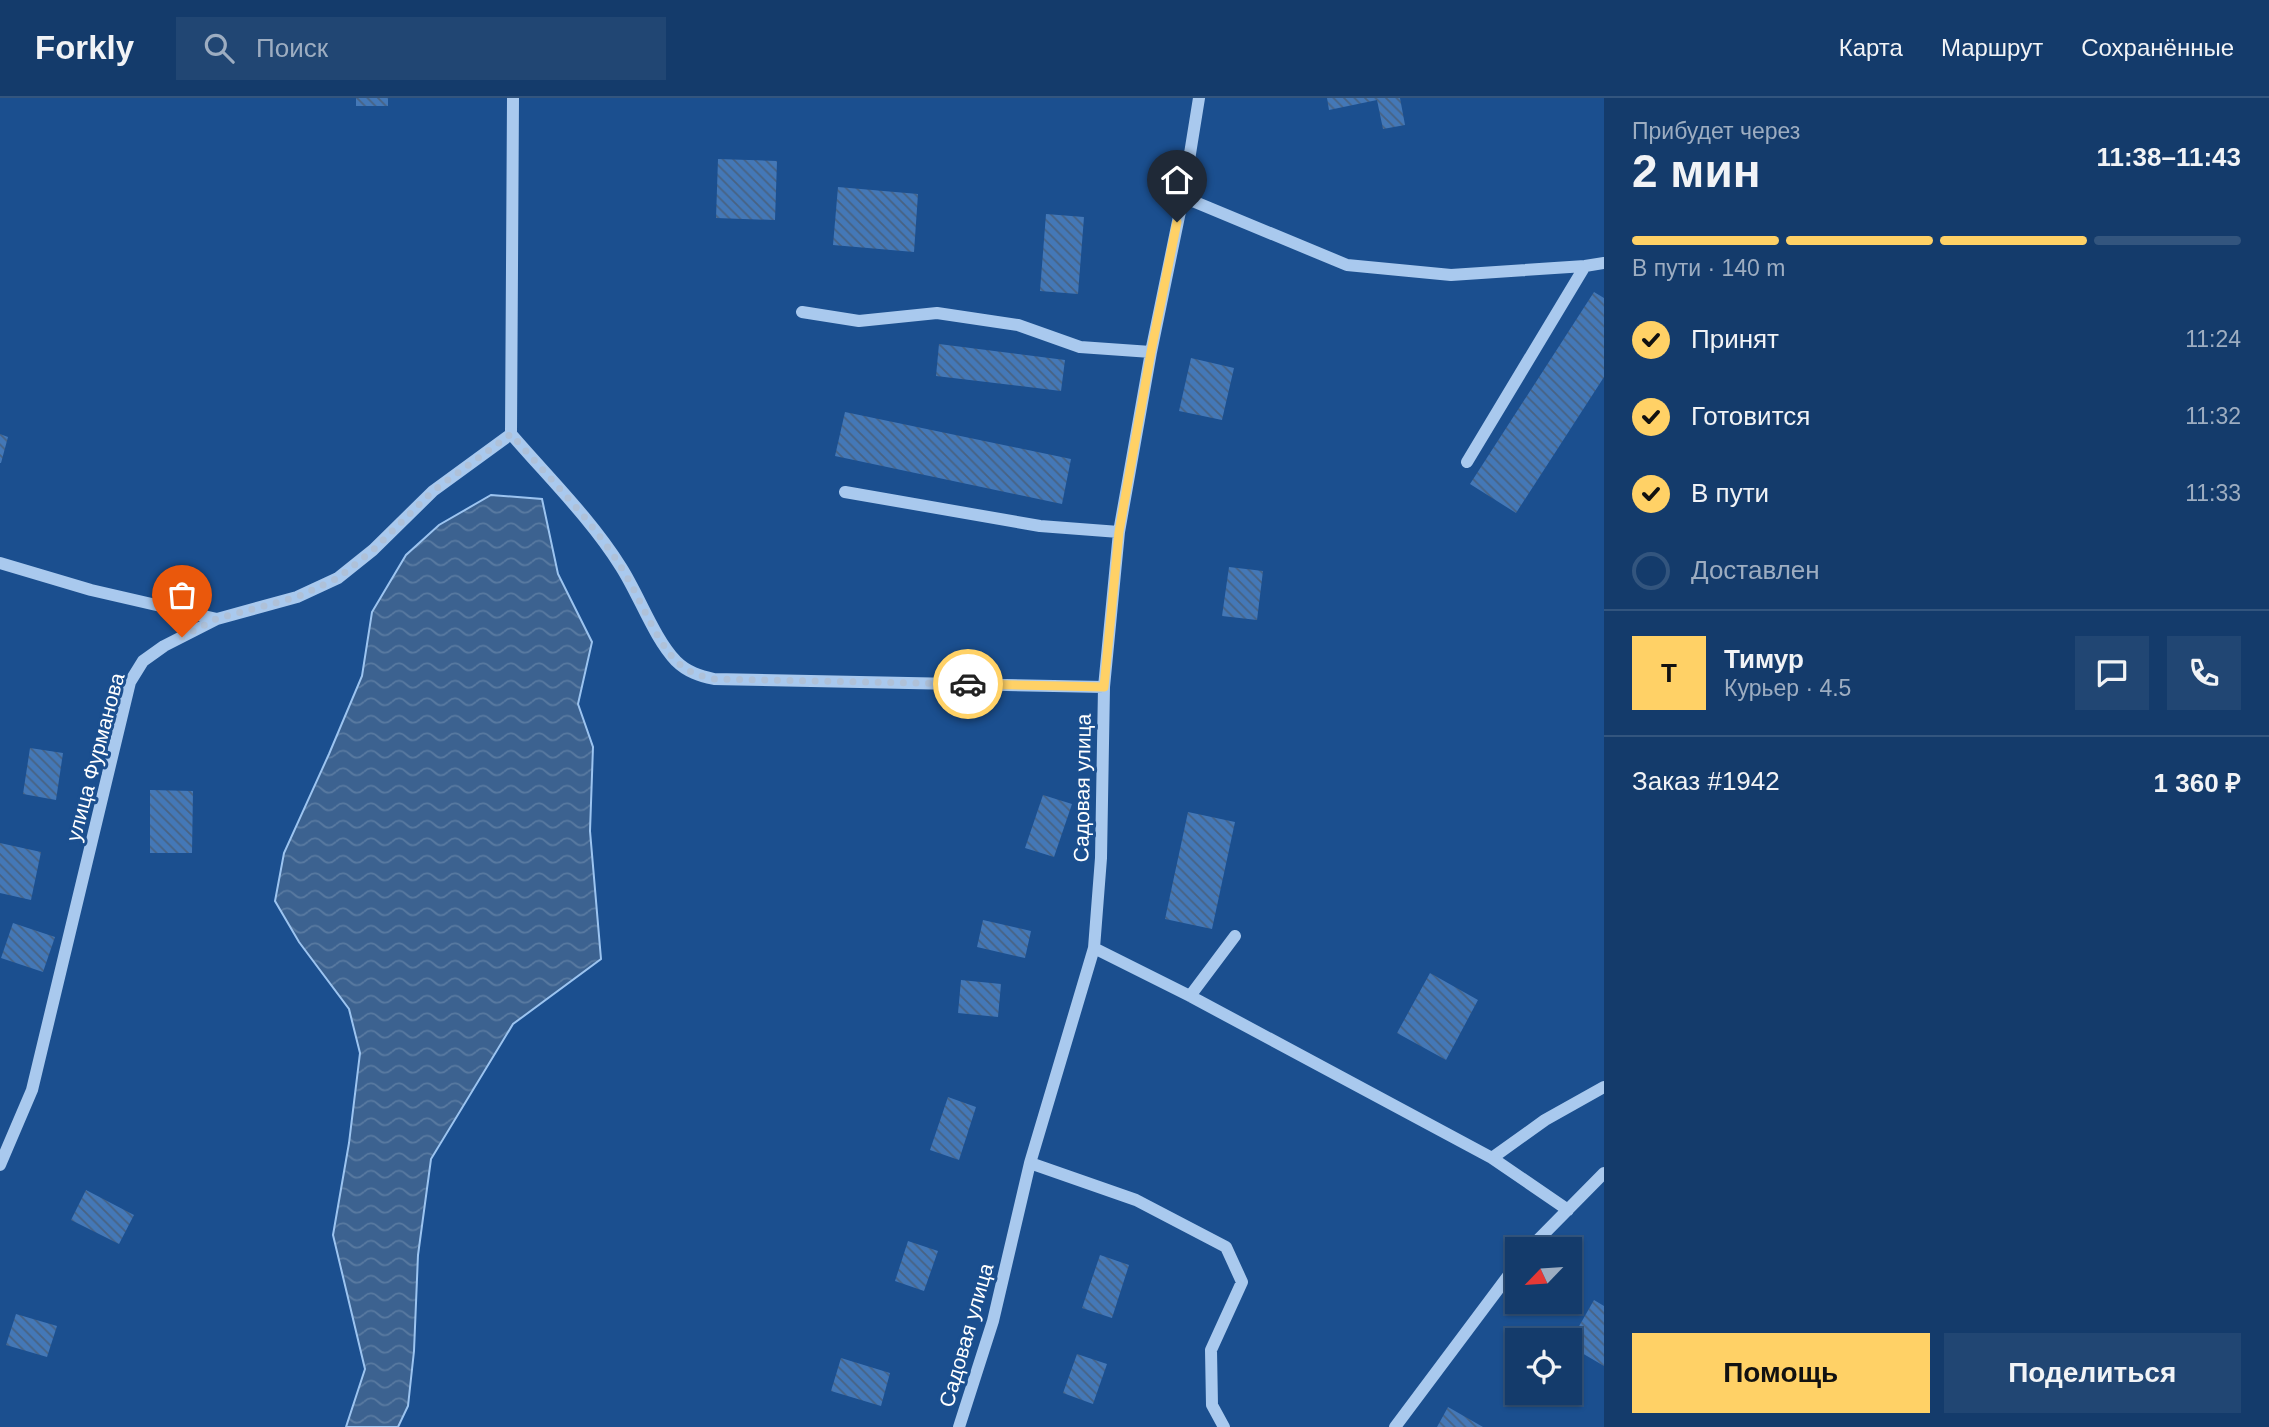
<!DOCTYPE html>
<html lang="ru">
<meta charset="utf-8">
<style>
:root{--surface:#143b6b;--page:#214673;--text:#f1f3f6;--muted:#9dadc1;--line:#33557e;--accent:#ffd166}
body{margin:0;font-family:Arial,sans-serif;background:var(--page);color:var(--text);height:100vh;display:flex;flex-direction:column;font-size:26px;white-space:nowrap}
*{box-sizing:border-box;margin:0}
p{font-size:23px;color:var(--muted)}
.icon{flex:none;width:38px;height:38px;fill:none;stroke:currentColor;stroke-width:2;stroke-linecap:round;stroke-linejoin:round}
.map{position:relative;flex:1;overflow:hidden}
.details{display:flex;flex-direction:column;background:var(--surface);width:665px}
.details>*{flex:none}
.needle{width:46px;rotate:245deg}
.controls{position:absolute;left:1505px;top:1139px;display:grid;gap:14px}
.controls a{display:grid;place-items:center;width:77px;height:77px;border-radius:0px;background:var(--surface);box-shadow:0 2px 5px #0004,0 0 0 2px var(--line);font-size:35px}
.pin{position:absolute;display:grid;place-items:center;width:60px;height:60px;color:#fff;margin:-72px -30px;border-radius:50% 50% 50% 0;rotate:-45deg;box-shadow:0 0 7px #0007}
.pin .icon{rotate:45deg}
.courier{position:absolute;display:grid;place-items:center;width:70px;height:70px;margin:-35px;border:5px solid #ffd166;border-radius:50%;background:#fff;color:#222;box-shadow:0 2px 9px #0007}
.overview em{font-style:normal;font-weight:600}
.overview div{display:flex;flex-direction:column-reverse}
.overview{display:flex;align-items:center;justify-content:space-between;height:119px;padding:0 28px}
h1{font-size:46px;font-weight:600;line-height:52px}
.bar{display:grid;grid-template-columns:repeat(4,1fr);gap:10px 7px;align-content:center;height:84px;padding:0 28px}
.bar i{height:9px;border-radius:5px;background:var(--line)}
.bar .selected{background:var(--accent)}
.bar p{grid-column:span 4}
.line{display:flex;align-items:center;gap:18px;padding:0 28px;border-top:2px solid var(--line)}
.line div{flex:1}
.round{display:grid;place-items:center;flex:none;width:74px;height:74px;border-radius:0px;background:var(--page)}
ol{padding:0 28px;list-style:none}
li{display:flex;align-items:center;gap:21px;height:77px}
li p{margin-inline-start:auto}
li .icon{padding:7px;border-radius:50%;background:var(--accent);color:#111;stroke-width:4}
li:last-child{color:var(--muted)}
li i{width:38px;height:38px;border:4px solid var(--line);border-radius:50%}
.button{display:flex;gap:14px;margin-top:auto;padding:14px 28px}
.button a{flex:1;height:80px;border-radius:0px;background:var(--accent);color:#111;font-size:28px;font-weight:600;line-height:80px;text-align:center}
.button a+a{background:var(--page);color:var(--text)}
header{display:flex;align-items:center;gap:42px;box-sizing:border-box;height:98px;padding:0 35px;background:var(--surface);border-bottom:2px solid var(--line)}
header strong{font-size:33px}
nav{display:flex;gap:38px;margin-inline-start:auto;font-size:24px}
.search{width:490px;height:63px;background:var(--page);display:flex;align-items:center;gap:18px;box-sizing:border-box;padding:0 24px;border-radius:0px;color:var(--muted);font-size:26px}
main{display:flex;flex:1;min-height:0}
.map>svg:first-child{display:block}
.water{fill:url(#water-waves);stroke:#9cc4f0;stroke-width:2}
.building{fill:url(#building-back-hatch)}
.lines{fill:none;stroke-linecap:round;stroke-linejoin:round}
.minor{stroke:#a9c9ee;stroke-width:12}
.done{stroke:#afc1d8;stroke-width:7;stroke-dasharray:0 12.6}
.route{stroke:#ffd166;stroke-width:9}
.labels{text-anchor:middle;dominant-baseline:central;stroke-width:6;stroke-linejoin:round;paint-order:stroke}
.street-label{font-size:21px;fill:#fff;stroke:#1b4f8f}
</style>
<header>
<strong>Forkly</strong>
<div class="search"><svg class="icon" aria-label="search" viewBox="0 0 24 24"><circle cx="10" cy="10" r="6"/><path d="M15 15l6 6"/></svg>Поиск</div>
<nav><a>Карта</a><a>Маршрут</a><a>Сохранённые</a></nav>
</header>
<main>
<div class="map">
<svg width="1604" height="1329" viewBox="0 0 1604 1329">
<defs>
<pattern id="water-waves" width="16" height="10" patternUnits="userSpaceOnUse" patternTransform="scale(1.75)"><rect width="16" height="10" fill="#3c6290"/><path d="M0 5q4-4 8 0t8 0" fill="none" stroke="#597aa1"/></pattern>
<pattern id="building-back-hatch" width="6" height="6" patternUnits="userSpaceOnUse" patternTransform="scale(1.75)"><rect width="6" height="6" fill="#4478b7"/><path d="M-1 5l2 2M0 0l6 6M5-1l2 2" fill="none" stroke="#486282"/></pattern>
</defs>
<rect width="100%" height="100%" fill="#1b4f8f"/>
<path class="water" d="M491,397L542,401L558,476L592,544L578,606L593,649L590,733L601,861L513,926L431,1061L418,1157L414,1253L408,1308L398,1329H346L365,1271L333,1137L349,1045L360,955L349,911L299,844L275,803L284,755L329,656L362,578L372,514L406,457L439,427Z"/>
<path class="building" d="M356,0H388V8H356Z
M1327,0H1400L1405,27L1383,31L1377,2L1329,12Z
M718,61L777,63L775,122L716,120Z
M838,89L918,96L914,154L833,147Z
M1046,116L1084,119L1078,196L1040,193Z
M1594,194L1604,200V279L1516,415L1470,386Z
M939,246L1065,262L1061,293L936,278Z
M1191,260L1234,270L1222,322L1179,313Z
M845,314L1071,361L1062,406L835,358Z
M0,336L8,339L1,365H0Z
M1229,469L1263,473L1257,522L1222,518Z
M30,650L63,655L56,702L23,696Z
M150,692L193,693L192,755H150Z
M1043,697L1072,706L1054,759L1025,750Z
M1188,714L1235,724L1212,831L1165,821Z
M0,745L41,754L31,802L0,795Z
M983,822L1031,833L1025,860L977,849Z
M13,825L55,839L43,874L1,860Z
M1430,875L1478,902L1446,962L1397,935Z
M961,882L1001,886L998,919L958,915Z
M948,999L976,1009L959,1062L930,1052Z
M86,1092L134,1117L119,1146L71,1122Z
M908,1143L938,1153L924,1193L895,1183Z
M1100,1157L1129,1167L1112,1220L1082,1210Z
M1594,1202L1604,1208V1268L1570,1248V1244Z
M16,1216L57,1228L47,1259L6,1247Z
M1077,1256L1107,1266L1093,1306L1063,1295Z
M841,1260L890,1275L881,1308L831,1293Z
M1448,1309L1483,1329H1437Z"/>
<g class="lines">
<path class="minor" d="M1183,99L1347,167L1451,177L1585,168L1604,165
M802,214L859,223L937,215L1018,227L1080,249L1151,254
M511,336L513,0
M1467,364L1585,168
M845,394L1040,428L1119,434
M0,465L91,492L217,521
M1094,850L1190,898L1492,1060L1568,1112
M1190,898L1235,838
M1492,1060L1545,1022L1604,989
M1030,1065L1136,1102L1226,1149L1242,1184L1211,1252L1212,1307L1224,1329
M0,1067L32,992L130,584L143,563L164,548L217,521L297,499L338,480L373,452L433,393L511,336C548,379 591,421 621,469C639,497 654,540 676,563C687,574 700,578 714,581L1104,589
M1528,1152L1604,1075
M959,1329L993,1223L1030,1065L1094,850L1101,760L1104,589L1119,434L1151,254L1183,99L1199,0
M1395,1329L1517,1166"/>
</g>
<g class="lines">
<path class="done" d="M182,539L216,521L297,499L338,480L373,452L433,393L511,336C548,379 591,421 621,469C639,497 654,540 676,563C687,574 700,578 714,581L968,586"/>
<path class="route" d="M968,586L1104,589L1119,434L1151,254L1177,124"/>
</g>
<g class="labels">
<g class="street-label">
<text transform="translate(95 659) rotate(-75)">улица Фурманова</text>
<text transform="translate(1082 690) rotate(-89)">Садовая улица</text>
<text transform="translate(966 1237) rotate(-74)">Садовая улица</text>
</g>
</g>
</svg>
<div class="controls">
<a><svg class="needle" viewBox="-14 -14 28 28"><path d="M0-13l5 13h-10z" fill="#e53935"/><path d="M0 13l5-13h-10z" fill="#9dadc1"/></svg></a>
<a><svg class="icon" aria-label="locate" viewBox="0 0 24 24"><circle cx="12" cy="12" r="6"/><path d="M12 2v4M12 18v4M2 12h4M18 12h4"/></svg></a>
</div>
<div class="pin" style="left:182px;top:539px;background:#ea580c"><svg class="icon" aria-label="bag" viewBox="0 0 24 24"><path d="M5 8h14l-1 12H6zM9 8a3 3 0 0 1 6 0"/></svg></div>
<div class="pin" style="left:1177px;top:124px;background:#1f2937"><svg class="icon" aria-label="home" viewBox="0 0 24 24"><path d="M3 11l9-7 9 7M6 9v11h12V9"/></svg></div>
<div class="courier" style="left:968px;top:586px"><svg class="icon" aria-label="car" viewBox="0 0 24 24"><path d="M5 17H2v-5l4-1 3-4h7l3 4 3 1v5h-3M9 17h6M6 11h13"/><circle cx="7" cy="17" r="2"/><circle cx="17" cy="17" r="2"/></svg></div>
</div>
<section class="details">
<div class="overview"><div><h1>2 мин</h1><p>Прибудет через</p></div><em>11:38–11:43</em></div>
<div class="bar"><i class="selected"></i><i class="selected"></i><i class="selected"></i><i></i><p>В пути · 140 m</p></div>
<ol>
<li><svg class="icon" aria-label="check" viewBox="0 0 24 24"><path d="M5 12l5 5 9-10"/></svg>Принят<p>11:24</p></li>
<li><svg class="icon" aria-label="check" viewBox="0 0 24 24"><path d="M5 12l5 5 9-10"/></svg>Готовится<p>11:32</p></li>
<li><svg class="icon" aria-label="check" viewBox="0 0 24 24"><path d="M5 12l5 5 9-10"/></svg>В пути<p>11:33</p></li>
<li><i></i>Доставлен</li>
</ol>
<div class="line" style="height:126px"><b class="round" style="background:var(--accent);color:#111">Т</b><div><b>Тимур</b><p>Курьер · 4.5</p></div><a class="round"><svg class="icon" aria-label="chat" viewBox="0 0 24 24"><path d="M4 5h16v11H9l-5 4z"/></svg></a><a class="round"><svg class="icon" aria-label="phone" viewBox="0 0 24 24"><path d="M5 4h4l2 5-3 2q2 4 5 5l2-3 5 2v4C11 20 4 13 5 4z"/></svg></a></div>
<div class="line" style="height:91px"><div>Заказ #1942</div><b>1 360 ₽</b></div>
<div class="button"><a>Помощь</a><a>Поделиться</a></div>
</section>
</main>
